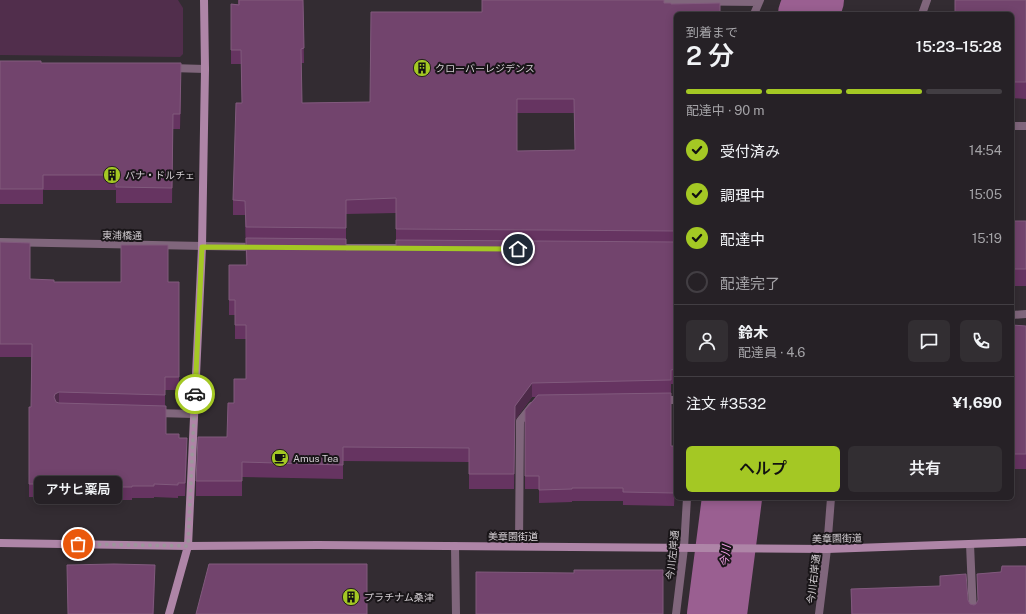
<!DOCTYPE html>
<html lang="ja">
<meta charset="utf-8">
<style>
:root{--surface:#262126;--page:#322e32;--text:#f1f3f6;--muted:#a4a3a7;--line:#423e43;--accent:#a4c824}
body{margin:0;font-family:"Public Sans","Noto Sans JP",sans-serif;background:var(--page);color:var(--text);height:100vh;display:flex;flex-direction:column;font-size:15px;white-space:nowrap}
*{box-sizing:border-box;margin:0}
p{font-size:13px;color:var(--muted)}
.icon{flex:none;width:22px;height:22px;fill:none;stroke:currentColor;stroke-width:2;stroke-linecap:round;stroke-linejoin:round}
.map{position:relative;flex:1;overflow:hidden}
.panel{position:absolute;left:674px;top:12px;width:340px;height:488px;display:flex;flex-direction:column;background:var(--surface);border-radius:6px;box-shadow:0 2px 10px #0003,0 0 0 1px var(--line)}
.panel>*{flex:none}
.pin{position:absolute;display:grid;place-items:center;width:34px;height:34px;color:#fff;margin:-17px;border:2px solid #fff;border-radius:50%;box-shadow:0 1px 4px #0007}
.courier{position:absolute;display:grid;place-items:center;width:40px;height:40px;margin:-20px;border:3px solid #a4c824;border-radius:50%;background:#fff;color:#222;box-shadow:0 1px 5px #0007}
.bubble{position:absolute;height:28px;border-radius:6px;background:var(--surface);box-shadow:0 2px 10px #0003,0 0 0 1px var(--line);font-size:13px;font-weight:600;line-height:28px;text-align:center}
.head em{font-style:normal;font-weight:600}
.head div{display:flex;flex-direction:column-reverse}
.head{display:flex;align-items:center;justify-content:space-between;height:68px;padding:0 12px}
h1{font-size:26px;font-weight:600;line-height:30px}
.bar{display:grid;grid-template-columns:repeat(4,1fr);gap:6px 4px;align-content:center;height:48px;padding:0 12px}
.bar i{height:5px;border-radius:3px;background:var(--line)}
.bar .on{background:var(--accent)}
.bar p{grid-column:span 4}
.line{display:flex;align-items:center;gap:10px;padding:0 12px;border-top:1px solid var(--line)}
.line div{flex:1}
.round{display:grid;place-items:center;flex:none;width:42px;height:42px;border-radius:6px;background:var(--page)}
ol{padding:0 12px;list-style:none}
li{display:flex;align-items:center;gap:12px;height:44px}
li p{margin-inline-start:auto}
li .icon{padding:4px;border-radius:50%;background:var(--accent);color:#111;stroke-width:4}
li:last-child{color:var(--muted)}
li i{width:22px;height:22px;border:2px solid var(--line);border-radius:50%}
.primary-button{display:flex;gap:8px;margin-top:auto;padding:8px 12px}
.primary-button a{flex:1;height:46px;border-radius:6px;background:var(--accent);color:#111;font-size:16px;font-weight:600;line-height:46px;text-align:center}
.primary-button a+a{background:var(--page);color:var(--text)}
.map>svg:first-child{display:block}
.green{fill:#512e4c}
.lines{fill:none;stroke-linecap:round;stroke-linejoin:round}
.river{stroke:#9a5f91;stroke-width:60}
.lane{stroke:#80667c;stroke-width:8}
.street{stroke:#80667c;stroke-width:8}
.secondary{stroke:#ae85a7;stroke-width:8}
.wall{fill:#663461;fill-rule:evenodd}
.shaded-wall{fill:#4d2a49}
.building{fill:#72446d;stroke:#815a7d;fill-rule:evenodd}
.done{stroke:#9c969b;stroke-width:4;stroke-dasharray:0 7.2}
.route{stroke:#a4c824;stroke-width:5}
.labels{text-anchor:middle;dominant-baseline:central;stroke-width:4;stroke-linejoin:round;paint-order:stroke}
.poi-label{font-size:10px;fill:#d4cfd3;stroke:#191518;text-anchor:start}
.street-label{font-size:10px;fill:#d4cfd3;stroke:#191518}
.water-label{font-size:11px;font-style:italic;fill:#f09de4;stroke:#191518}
</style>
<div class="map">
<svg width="1026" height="614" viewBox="0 0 1026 614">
<rect width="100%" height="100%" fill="#332c32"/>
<path class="green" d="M0,0H178L183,8V54L180,57L0,55Z"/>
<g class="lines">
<path class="river" d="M808,14L814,0
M717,614L732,498"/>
<path class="lane" d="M660,400H676
M156,413L194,414
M455,546L456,614
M519,546L520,421L532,406"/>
<path class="street" d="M655,1L759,2
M754,14L760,0
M922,14L927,0
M171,68L205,69
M1012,126H1026
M0,242L255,247
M337,248H407
M1012,315L1026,314
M970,544L973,614
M676,614L684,548L687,498
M819,614L827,549L831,498"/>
<path class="secondary" d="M0,543L188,546L318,545L827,549L1026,542
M169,614L188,546L202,247L205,69L204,0"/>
</g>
<path class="wall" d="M238,0H303L304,63H301L302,103L370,102L482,12L664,3L671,4L676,14V384H671V446L676,459L674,506L623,505V501H572V502L539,503V489H525V410L536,397H532L515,420L514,489H469V462L343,461V479L242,477V496H196V481L227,437L234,403L246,379V339H235V315H229V265H246L245,215H233V200L242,103L241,64H231V4H238ZM517,113H574L575,150L517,151ZM396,213V249L346,250V214Z
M1026,0V99L1012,98V14Z
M0,61L41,63L181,79L180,129H173L172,203H116V190H43V204H0Z
M1012,221H1026V286H1012Z
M0,242L30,279L54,282H179V390H165V406L166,434L179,438L187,451L185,496H178V498L154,497V498H132V500H91V498H50V497H29V407H31V357H0Z
M1012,325L1026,326V469H1012Z
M1001,572L1026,614H851V589L940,586V576L968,600L970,604L974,605L976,604L978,601L977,574Z"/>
<path class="shaded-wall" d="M181,63V79L180,129V114Z
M532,383V397L515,420L514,489L515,406Z
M59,392V404L55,407L54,397L55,394Z
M187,438V451L185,496V483Z
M676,446V459L674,506V493Z
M155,565V581L154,614H153Z"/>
<path class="building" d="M239,0H303L304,48L301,49L302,103L370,102L371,12H482V0H664V3H671V4L720,3V14H676V231L396,229V198L346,200V228L246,227L245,201L233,200L236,103H242L241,50H231V4L239,5ZM517,99H574L575,150L517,151Z
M955,0H1026V82H1012V14H955Z
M0,61H41V63H181L180,114H173L172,188L116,187V175H43V189H0Z
M1012,221H1026V269H1012Z
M246,238L346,239V250L396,249V240L676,242V369L671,370V380L532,383L515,406L514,474H469V448L343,447V465L242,462V481H196L198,437H227L228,403H234V379H246V325H235V300H229V265H247Z
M0,242L30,243V279L54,280V282H121V245H168V282H179V377H165V395L59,392L55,394L54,397L56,402L59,403L166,406V434H179V438H187L185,483H178V485L154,484V486H132V487H91V486H50V484H29V407H31L32,344H0Z
M1012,325L1026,326V454H1012Z
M671,393V446H676L674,493L623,492V488H572V489L539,490V476H525V410L538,395Z
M114,564L155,565L153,614H68L67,565Z
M209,564H367V614H196Z
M1002,566H1026V614H852L851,589L940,586V576L966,574L968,600L970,604L974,605L976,604L978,600L977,574L1001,572Z
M574,570H663V614H476V572L574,573Z"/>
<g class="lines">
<path class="done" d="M78,544L188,546L195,394"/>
<path class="route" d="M195,394L202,247L518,249"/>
</g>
<defs>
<symbol id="building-disc" viewBox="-11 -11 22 22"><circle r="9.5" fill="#a4c824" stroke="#191518"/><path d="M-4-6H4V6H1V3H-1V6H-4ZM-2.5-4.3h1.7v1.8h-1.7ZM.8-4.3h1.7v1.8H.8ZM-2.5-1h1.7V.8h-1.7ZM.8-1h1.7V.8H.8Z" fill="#111"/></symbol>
<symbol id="cafe-disc" viewBox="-11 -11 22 22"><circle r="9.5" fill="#a4c824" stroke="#191518"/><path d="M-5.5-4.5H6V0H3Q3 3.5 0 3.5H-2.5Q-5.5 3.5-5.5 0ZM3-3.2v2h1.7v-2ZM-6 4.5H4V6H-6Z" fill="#111"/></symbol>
</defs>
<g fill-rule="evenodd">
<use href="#building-disc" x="412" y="58" width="20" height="20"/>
<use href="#building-disc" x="102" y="165" width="20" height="20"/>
<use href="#cafe-disc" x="270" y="448" width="20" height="20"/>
<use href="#building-disc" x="341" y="587" width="20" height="20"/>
</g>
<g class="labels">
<g class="poi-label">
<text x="435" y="68">クローバーレジデンス</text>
<text x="125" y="175">パナ・ドルチェ</text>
<text x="293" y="458">Amus Tea</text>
<text x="364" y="597">プラチナム桑津</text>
</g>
<g class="street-label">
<text transform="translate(122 235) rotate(1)">東浦橋通</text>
<text x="513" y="536">美章園街道</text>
<text transform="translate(837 538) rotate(-1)">美章園街道</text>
<text transform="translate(672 555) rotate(-84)">今川左岸通</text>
<text transform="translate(813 579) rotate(-83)">今川右岸通</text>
</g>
<g class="water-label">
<text transform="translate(725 556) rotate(-83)">今川</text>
</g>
</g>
</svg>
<div class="pin" style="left:78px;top:544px;background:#ea580c"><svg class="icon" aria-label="bag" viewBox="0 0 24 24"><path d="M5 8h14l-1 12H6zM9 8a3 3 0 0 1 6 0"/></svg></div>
<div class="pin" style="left:518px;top:249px;background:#1f2937"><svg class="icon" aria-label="home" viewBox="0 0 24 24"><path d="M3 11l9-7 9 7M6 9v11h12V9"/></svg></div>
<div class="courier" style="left:195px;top:394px"><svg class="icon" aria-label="car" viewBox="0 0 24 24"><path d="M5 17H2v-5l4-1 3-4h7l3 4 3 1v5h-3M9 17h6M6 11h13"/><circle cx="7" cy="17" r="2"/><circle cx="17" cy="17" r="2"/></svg></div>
<div class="bubble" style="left:34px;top:476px;width:88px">アサヒ薬局</div>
<section class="panel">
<div class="head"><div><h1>2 分</h1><p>到着まで</p></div><em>15:23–15:28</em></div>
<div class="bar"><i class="on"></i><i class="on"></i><i class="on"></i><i></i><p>配達中 · 90 m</p></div>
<ol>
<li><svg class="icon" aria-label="check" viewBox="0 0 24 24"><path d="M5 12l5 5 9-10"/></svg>受付済み<p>14:54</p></li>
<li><svg class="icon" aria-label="check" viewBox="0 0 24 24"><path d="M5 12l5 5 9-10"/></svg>調理中<p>15:05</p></li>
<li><svg class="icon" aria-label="check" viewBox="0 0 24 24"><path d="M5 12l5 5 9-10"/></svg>配達中<p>15:19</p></li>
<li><i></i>配達完了</li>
</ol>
<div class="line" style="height:72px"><a class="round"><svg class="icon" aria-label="person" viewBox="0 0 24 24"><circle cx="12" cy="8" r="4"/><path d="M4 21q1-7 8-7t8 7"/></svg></a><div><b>鈴木</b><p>配達員 · 4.6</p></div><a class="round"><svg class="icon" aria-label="chat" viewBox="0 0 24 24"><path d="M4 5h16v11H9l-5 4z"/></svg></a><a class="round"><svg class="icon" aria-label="phone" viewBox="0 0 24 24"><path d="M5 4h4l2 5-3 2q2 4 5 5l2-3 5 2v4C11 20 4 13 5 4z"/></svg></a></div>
<div class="line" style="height:52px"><div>注文 #3532</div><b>¥1,690</b></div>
<div class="primary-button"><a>ヘルプ</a><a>共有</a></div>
</section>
</div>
